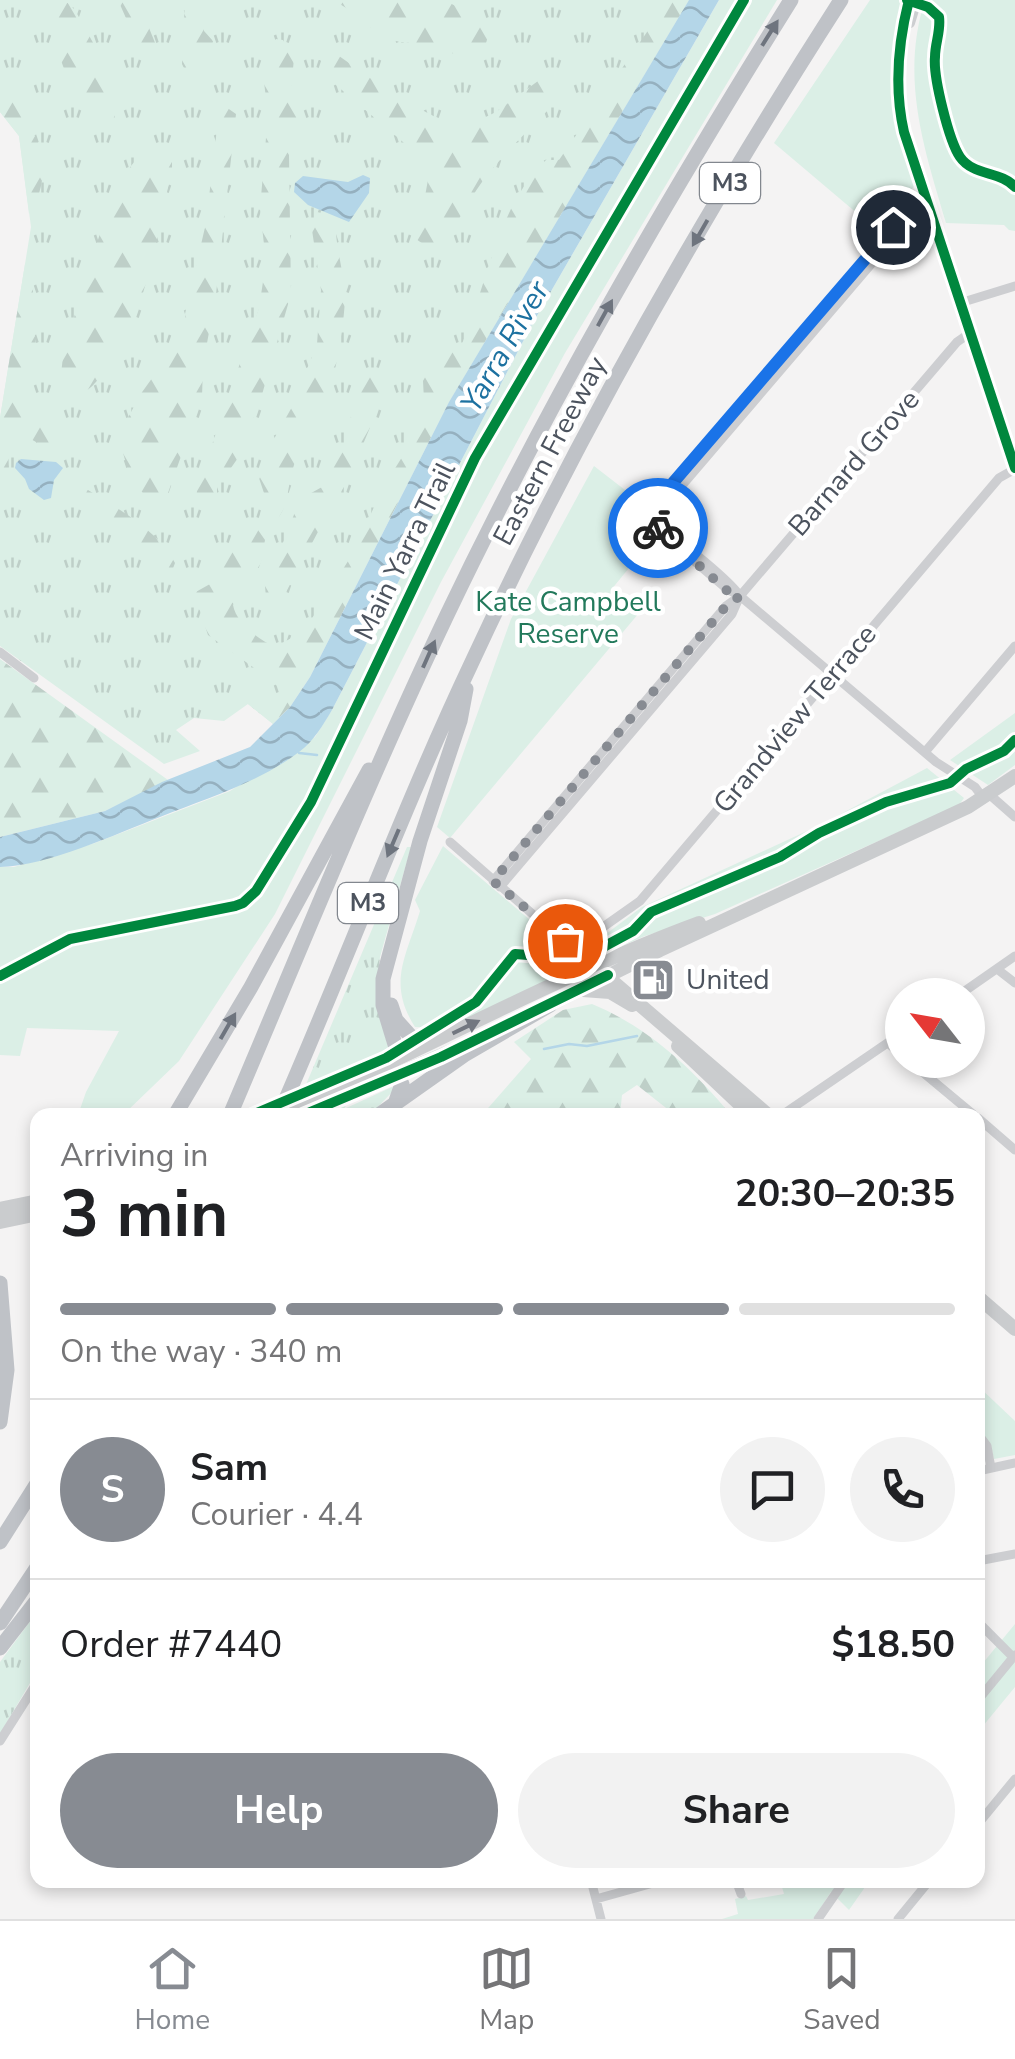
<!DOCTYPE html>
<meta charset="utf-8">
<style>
:root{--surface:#fff;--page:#f2f2f2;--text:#202124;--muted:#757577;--line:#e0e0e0;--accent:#878b92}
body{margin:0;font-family:"Nunito Sans",sans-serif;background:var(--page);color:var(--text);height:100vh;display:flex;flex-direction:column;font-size:38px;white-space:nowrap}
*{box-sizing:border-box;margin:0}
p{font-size:32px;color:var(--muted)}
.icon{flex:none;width:55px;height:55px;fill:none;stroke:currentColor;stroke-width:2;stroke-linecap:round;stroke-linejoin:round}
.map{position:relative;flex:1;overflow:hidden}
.side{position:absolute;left:30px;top:1108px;width:955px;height:780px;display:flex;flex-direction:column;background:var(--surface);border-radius:20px;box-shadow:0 5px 15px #0003}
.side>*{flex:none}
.needle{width:65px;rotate:301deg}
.fabs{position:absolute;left:885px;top:978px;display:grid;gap:20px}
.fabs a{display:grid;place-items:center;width:100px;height:100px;border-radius:50%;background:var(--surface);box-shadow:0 5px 15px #0003;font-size:50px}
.pin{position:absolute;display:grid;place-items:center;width:85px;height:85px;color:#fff;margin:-42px;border:5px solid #fff;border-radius:50%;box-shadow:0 2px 10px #0007}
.courier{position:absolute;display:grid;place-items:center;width:100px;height:100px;margin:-50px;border:8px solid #1a73e8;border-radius:50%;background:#fff;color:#222;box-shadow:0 2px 12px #0007}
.head em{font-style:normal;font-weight:700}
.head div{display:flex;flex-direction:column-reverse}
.head{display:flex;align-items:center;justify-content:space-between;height:170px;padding:0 30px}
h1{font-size:65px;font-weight:700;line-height:75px}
.bar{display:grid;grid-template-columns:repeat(4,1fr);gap:15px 10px;align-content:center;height:120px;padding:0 30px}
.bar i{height:12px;border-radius:8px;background:var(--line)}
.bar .on{background:var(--accent)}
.bar p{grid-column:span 4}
.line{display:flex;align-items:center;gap:25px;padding:0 30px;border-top:2px solid var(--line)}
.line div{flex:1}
.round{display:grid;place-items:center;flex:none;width:105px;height:105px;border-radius:52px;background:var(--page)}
.button{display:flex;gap:20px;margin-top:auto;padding:20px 30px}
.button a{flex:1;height:115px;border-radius:60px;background:var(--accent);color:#fff;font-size:40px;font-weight:700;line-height:115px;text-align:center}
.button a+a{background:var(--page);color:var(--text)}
.dock{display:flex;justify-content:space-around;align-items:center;height:140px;border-top:2px solid var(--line);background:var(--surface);font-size:28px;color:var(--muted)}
.dock a{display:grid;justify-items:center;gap:5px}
.dock .on{color:var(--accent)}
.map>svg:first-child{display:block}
.grass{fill:url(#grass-tufts)}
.forest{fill:url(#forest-firs)}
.green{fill:#dbefe6}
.water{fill:url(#water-waves)}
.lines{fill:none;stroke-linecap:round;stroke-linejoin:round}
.stream{stroke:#b4d6e8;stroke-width:2.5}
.minor{stroke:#cdced1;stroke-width:9}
.tertiary{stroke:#cdced1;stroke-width:10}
.primary{stroke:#caccce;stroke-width:14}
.motorway{stroke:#bfc2c7;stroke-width:15}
.cycleway-casing{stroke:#fff;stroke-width:16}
.cycleway{stroke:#00873e;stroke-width:10}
.oneway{fill:#6e747e}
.oneway2{fill:#727780}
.done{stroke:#878b92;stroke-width:10;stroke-dasharray:0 18}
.route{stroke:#1a73e8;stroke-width:12}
.labels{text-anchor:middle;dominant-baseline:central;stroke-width:9;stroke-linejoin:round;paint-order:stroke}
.shield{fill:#fff;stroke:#82878e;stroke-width:2.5}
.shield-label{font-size:25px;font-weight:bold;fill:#4c535e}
.street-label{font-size:28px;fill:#4c535e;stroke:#fff}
.park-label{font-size:28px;fill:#22795b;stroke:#fff}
.poi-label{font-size:28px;fill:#4c535e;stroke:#fff;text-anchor:start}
.water-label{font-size:30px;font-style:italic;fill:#1c71a0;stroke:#fff}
</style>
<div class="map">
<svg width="1015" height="1919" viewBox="0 0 1015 1919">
<defs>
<pattern id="grass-tufts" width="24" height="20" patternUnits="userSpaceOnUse" patternTransform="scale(2.5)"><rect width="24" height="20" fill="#dbefe6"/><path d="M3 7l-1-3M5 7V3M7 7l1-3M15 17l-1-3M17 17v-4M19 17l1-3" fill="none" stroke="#becfc8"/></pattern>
<pattern id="forest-firs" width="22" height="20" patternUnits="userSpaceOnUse" patternTransform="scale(2.5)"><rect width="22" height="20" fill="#dbefe6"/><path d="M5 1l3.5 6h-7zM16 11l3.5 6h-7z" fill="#becfc8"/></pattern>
<pattern id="water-waves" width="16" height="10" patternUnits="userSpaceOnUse" patternTransform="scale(2.5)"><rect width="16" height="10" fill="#b4d6e8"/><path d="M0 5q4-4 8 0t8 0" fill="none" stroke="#95b0bf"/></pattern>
</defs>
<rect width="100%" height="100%" fill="#f4f3f3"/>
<path class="grass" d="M0,0H689L449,402L324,646L273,724L248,704L224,721L194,718L176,730L200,751L164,764L0,646V418L31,227L19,136L0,112Z
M407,847H411L380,957L376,1002L388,1047L384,1057L369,1063L344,1109L392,1087L395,1089L370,1115H293Z
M37,1612V1671L0,1734V1662Z"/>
<path class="forest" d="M118,0H141L147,23L162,60L156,73L148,68Z
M185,0H202L204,31L213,41L210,56L197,76H188L182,64Z
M332,0H443L486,20C498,71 444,52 420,45C407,41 396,44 383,36C365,26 351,8 332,0Z
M669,0H689L449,402L310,677L290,707L273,724L233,692L272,703L279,700L281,691L274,682L208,635L194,593L210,584C218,563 225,544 242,528L258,530L265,540L261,563L233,605C236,623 258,639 275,647L304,631L350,558L384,486L404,454L405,434L424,400L423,381L406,366L405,356L411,343C427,349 447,358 461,346C487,286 497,206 546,160H559Z
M61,2L68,3L75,10L113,79L115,123L106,132C78,119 49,39 51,9Z
M276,39L283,40L294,58L290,101L300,116L289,155L291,294L261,398L240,455L217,488V505L212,510L204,511L196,501L197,488L259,308L266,262L260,209L268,114L264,82L273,57L272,44Z
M309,46L332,51L397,97L445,122L469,125L496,112L542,78L560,73L570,78L572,84C543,118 509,146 482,182C465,205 456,234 429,248L413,237L410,227L424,202L429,174L410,148L336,85L325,64L320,60L306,59L304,48Z
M3,96C23,97 21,108 26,123C29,131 31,129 35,136C48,161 44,192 29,214L19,136L0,112Z
M226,107L236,114L216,294L203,365L202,397L168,493L164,501C128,497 128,463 118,437L140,395L168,356L184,345L188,337L185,314L206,223L218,120Z
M166,150L172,156V171C154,242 148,316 102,375C92,387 81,400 64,395L60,384L63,356C76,313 108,187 137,159C145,151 155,151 166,150Z
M317,212L331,215L335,221C336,242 340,261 344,281C349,306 334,387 323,411C315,429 300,445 294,465C286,487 291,512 268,527L259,521L264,493L258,475L262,460L292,407L317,344L321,290L312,230Z
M25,264L34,271L32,310L36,345L21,410L33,415L47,410L52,415L58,442L57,446L47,448L16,431L8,445L9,472L0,511V418Z
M376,370L384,373L387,387L348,480L338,497L325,509L320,528L285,594L279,600L266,597L264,575L279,553L297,507L304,497L322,487L344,448L357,389L364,375Z
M75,486L88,490C118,509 158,530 175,563L172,571L161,572L104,517L75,500L69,492Z
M0,659L168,780L105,811L0,837Z
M592,1004C648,1027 693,1069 731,1115H675L637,1085L622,1095L620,1115H544L539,1112L508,1108L502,1115H482L531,1059L514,1042L563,1010Z"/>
<path class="green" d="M719,0H777L565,353L441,582L275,914L179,1061L123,1115H78L86,1092L119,1031L27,1028L20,1056L0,1055V867H14L95,843L230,791L315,737L332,710L531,326Z
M870,0H906C889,65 894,120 916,184L878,231L774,143Z
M925,0H1015V231L1009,230L1004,225L946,223C924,148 900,78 925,0Z
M594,466L647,507V523L656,535L611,590L639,613L450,838L437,827L511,619Z
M1015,713V765L988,785L950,760Z
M927,768L964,798L959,805L715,914L645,936L594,958L586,949L642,907L822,824Z
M443,846L564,949L580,952L588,961L446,1028L415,1027C387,983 406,957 420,911L415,900Z
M978,1386L1015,1421V1455L994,1459L991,1446L978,1429Z
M1015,1624V1687L978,1732V1669Z
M780,1880H870L849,1910L831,1892L813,1919H722L738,1914L735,1899L746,1896L748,1900L784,1894Z"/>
<path class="water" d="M689,0H719L531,326L332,710C323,725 314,741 299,752C258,783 207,798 160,817C116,834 47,866 0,867V837L105,811L162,782L250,747L290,707L310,677L449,402Z
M363,175L370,178L369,193L349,222L308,205L294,192L295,183L303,176L348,182Z
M21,459L56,462L63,468L54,480L51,498L44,500L29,489L25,479L15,468L16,463Z"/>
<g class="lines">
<path class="stream" d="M299,753L317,755
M544,1049L569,1044L587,1046L637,1036"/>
<path class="minor" d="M926,200L667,503L662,515C670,541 722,570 740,596L936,762L975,787L984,799
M960,303L1015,286
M738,595L727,589L664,535L651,517L653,507L925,192
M0,652L34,678
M925,752L1015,646
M990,795L1015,817
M450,842L560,938L579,944L640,901L999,478L1015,469
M493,881L726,606L740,596L957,342L970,333
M500,887L732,614L739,598
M997,969L1015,983
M959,995L1015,956
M888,1043L902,1055
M908,1060L974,1115
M782,1115L902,1033
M978,1118L1015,1150
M978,1434L987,1446L991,1468
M978,1471L1015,1463
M978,1561L1015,1554
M978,1622L1013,1657
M978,1700L1015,1655
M0,1741L38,1681
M978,1824L1015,1779
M200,1880L205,1883
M591,1880L601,1919
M736,1880L741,1894
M596,1899L664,1880
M818,1919L845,1880
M898,1919L930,1880"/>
<path class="tertiary" d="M909,0C898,43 894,88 904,132L1015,468
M910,23L917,0"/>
<path class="primary" d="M604,974L768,1115
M583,990L610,992L632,1005
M541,1009L660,950L968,807L1015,776
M678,1046L751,1115
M271,1115C416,1056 552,977 699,923
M303,1115L477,1040
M0,1209L38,1201
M0,1222L38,1214
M978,1297L1015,1329"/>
<path class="motorway" d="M391,1005L396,1020L414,1040
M397,1051L383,1005V979L420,841L460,721L466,689
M396,1101L402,1084L398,1076
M175,1115L251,987L369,770
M230,1115C301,948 369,779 447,615C548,403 667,199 791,0
M279,1115C345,965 402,810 472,662C578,433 705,212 841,0
M379,1115L464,1055L550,1005
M0,1283L7,1370L0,1422
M0,1542L38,1482
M0,1623L38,1566
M0,1648L38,1599"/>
<defs>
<path id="cycleway" d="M907,0L928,7L939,17C941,31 935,43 935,57C933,77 949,141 960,157C973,176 1001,171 1015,187
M909,0C898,43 894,88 904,132L1015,468
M0,976L70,939L235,906L243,903L256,891L311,802L475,458L744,0
M252,1115L386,1058L476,1002L515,954L581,959L633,931L651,912L780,857L819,833L886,802L950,783L966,769L1004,751L1015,740
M303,1115L441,1057L608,975"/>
</defs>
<use href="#cycleway" class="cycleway-casing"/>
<use href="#cycleway" class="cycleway"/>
</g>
<defs><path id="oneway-solid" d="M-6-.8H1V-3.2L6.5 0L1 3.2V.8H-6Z" transform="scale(2.5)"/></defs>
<g class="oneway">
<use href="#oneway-solid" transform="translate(770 33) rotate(-58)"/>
<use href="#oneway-solid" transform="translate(700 233) rotate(120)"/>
<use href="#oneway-solid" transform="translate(605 313) rotate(-61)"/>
<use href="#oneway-solid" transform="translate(429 654) rotate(-66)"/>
<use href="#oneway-solid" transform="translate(393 843) rotate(113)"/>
<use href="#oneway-solid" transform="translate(228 1026) rotate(-60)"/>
</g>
<use class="oneway2" href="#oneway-solid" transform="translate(466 1027) rotate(-26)"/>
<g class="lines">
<path class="done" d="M565,941L493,881L726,606L740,596L726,590L658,528"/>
<path class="route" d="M658,528L651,517L659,499L893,227"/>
</g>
<defs>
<symbol id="fuel-square" viewBox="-11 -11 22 22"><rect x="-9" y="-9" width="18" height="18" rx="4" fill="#878b92" stroke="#fff"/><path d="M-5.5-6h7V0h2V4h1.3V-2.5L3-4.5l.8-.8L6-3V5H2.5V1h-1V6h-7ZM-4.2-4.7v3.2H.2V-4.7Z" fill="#fff"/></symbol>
</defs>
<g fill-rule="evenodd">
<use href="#fuel-square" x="628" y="955" width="50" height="50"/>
</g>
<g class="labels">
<g class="shield">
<rect x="700" y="163" width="60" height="40" rx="8"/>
<rect x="338" y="883" width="60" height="40" rx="8"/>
</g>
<g class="shield-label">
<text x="730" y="183">M3</text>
<text x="368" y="903">M3</text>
</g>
<g class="street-label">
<text transform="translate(550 451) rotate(-62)">Eastern Freeway</text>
<text transform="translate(854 463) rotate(-49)">Barnard Grove</text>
<text transform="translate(405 551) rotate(-64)">Main Yarra Trail</text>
<text transform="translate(795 719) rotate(-50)">Grandview Terrace</text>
</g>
<g class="park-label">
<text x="568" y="602">Kate Campbell<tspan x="568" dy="32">Reserve</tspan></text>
</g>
<g class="poi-label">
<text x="686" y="980">United</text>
</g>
<g class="water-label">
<text transform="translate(505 347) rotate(-60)">Yarra River</text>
</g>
</g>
</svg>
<div class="fabs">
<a><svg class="needle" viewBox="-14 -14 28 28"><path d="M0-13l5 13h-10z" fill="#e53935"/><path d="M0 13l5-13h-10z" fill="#757577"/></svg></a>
</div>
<div class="pin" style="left:565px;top:941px;background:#ea580c"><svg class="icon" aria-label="bag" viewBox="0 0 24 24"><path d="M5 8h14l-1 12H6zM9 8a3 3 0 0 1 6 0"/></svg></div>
<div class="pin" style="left:893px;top:227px;background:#1f2937"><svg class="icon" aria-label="home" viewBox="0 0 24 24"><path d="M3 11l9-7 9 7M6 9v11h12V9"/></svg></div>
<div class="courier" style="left:658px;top:528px"><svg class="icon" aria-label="bike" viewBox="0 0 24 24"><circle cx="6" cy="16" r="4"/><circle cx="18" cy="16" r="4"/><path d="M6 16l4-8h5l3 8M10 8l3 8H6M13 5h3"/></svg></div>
<section class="side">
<div class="head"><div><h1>3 min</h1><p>Arriving in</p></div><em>20:30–20:35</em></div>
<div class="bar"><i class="on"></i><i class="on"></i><i class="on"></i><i></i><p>On the way · 340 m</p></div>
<div class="line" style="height:180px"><b class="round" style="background:var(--accent);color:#fff">S</b><div><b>Sam</b><p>Courier · 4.4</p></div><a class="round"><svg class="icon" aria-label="chat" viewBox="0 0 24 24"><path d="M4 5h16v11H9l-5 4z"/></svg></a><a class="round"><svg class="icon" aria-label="phone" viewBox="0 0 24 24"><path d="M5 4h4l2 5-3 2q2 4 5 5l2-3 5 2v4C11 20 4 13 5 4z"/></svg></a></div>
<div class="line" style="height:130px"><div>Order #7440</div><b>$18.50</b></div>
<div class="button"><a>Help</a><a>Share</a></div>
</section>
</div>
<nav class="dock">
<a class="on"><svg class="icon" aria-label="home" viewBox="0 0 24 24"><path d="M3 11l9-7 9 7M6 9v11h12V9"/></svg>Home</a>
<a><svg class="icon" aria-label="map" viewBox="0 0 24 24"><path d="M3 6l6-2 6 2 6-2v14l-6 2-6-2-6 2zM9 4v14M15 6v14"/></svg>Map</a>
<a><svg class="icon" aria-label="saved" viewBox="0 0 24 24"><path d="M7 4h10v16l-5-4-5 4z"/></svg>Saved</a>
</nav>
